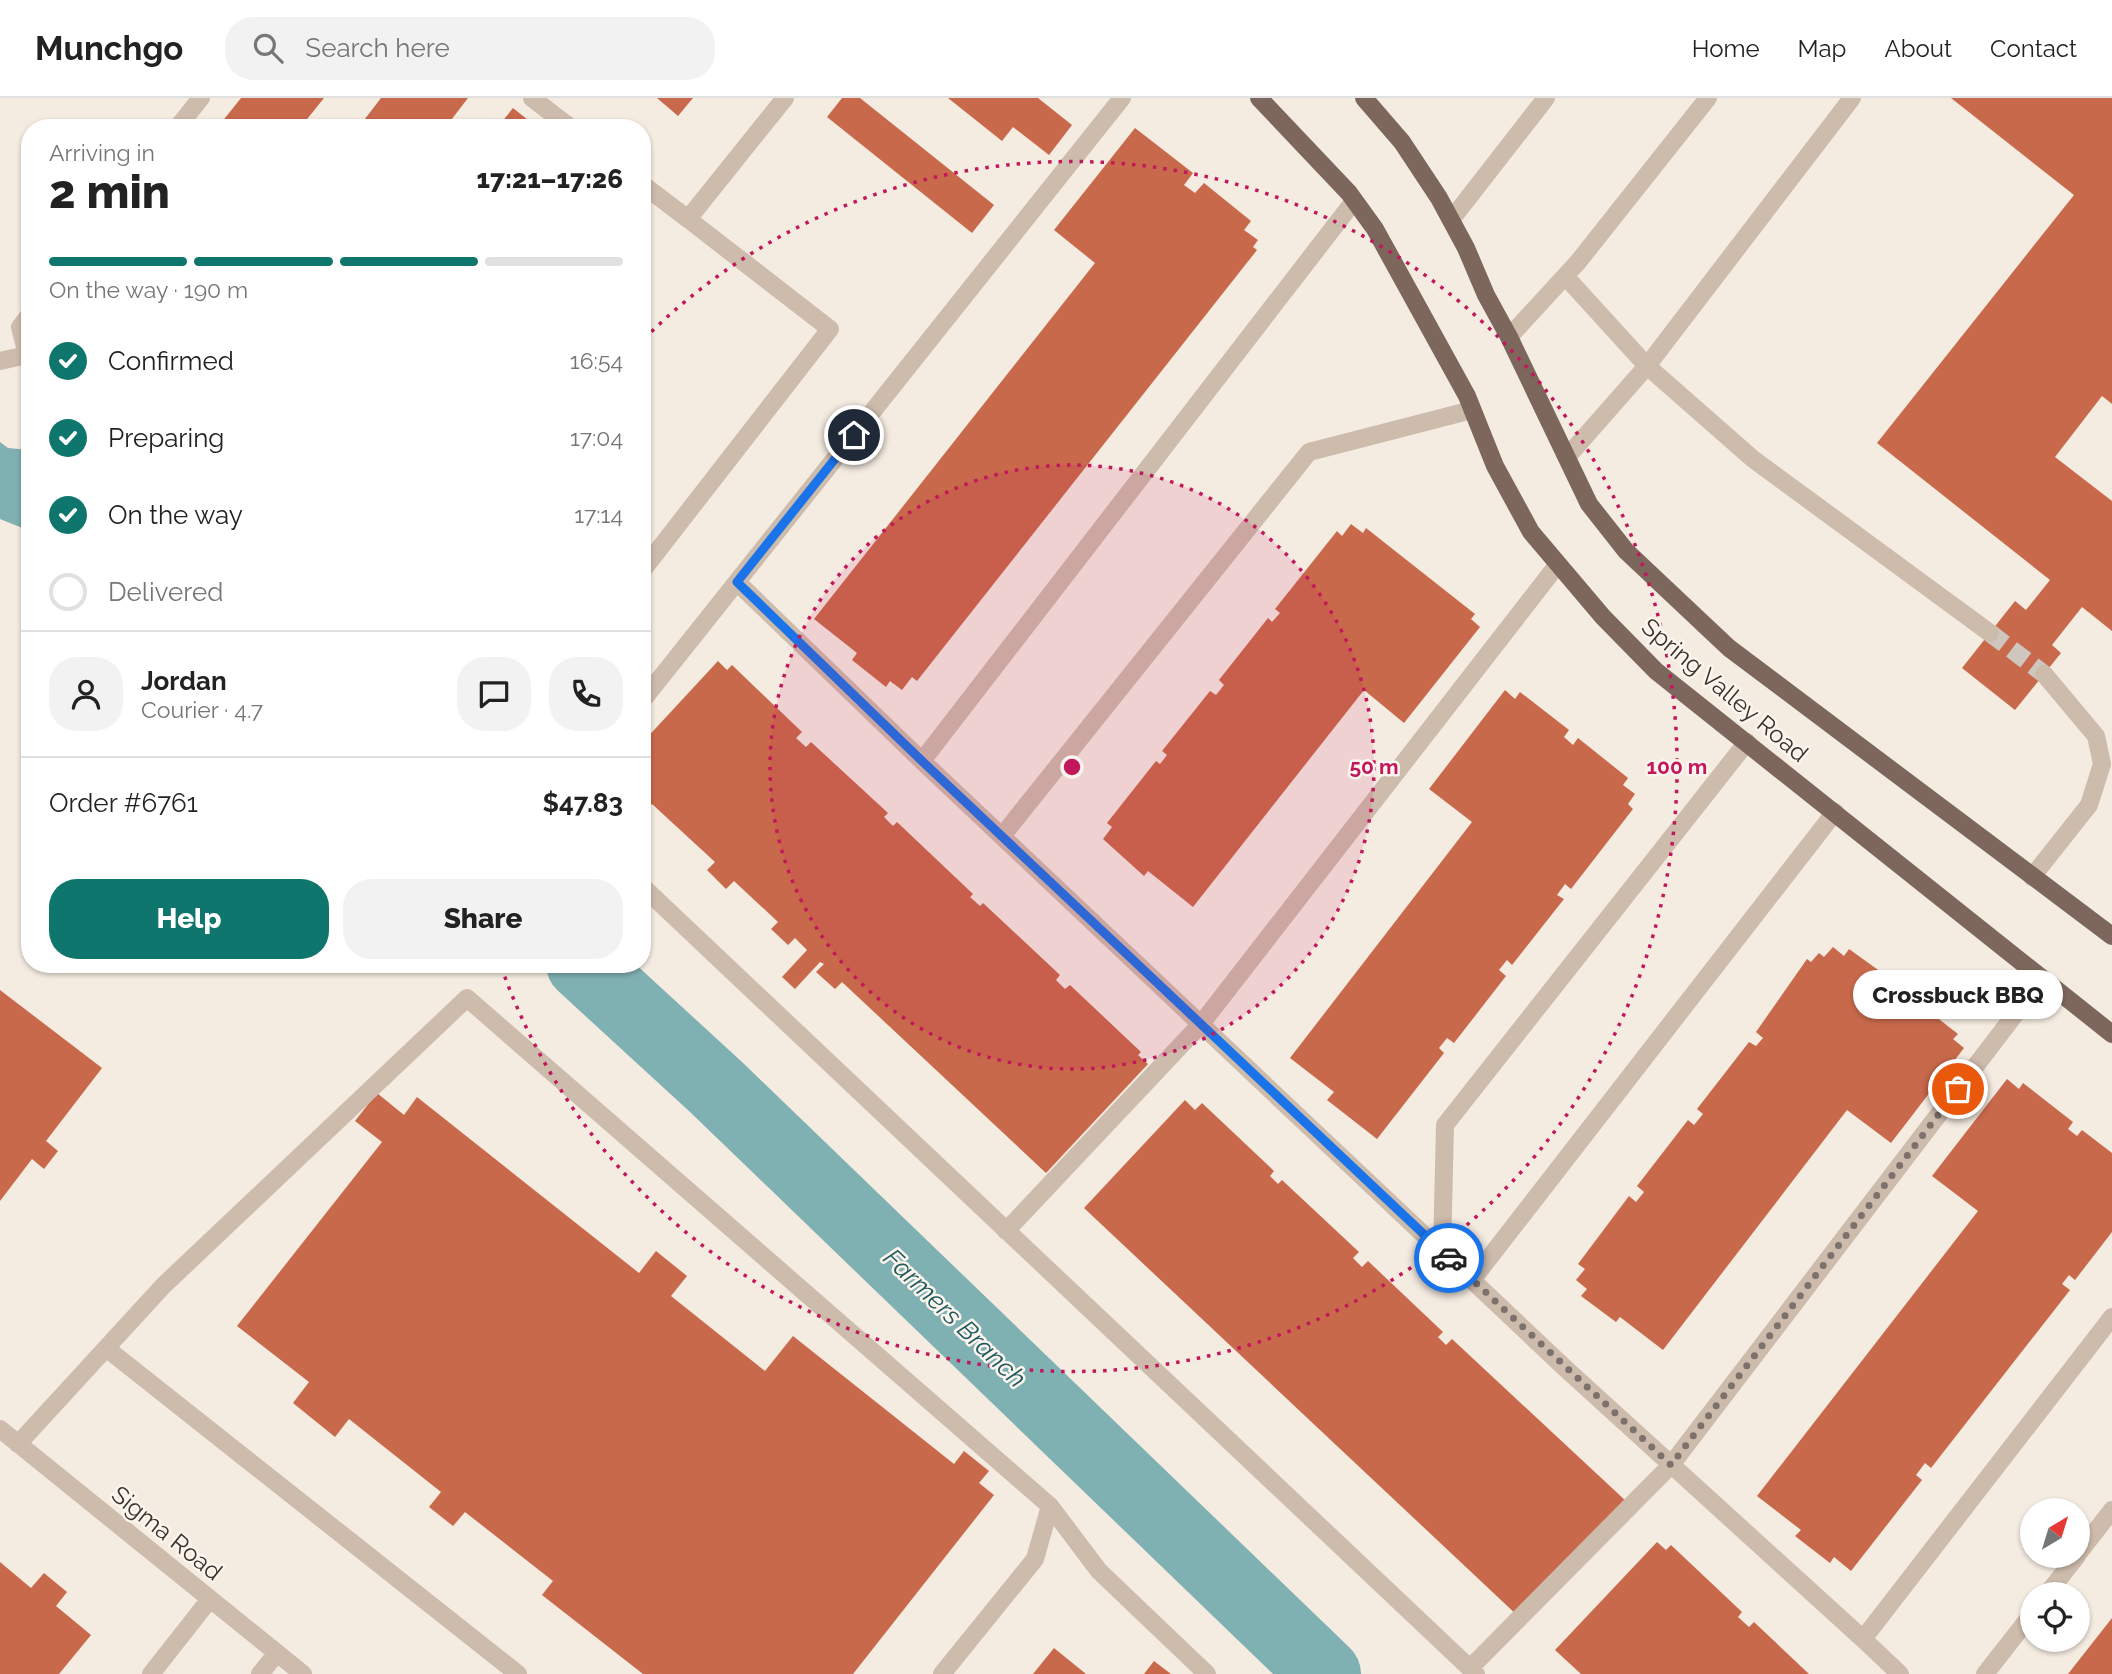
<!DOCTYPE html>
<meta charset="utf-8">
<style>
:root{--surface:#fff;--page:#f2f2f2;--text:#222;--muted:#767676;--line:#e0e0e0;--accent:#0f766e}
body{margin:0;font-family:Raleway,sans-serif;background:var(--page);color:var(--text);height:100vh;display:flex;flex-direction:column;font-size:26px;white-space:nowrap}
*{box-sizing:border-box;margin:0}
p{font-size:23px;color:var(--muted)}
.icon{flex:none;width:38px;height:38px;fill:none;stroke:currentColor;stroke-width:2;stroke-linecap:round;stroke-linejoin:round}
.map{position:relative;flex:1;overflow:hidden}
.panel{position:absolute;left:21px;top:21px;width:630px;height:854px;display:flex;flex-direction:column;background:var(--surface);border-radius:28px;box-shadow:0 2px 5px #0004}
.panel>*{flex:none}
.needle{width:46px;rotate:38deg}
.buttons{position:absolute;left:2020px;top:1400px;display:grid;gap:14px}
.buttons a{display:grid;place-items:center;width:70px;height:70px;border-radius:50%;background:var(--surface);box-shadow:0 2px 5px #0004;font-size:35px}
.pin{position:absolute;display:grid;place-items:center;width:60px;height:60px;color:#fff;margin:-30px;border:4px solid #fff;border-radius:50%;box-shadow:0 2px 7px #0007}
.courier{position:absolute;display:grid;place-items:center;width:70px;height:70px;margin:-35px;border:5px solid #1a73e8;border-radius:50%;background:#fff;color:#222;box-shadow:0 2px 9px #0007}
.bubble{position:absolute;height:49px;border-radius:24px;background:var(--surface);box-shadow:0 2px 5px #0004;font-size:23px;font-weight:800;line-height:49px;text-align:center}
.summary em{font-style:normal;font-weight:800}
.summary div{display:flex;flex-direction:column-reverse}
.summary{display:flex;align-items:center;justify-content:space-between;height:119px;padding:0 28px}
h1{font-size:46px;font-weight:800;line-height:52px}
.bar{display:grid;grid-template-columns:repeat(4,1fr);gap:10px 7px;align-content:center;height:84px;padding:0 28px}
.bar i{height:9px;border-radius:5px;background:var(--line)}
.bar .selected{background:var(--accent)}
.bar p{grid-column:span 4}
.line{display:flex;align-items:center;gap:18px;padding:0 28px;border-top:2px solid var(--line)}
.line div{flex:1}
.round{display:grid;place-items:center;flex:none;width:74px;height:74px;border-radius:28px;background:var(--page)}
ol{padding:0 28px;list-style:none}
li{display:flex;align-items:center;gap:21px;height:77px}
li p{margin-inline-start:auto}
li .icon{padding:7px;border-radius:50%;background:var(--accent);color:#fff;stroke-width:4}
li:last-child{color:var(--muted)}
li i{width:38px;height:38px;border:4px solid var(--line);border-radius:50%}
.cta{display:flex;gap:14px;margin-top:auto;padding:14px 28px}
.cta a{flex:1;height:80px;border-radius:28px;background:var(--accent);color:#fff;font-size:28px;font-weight:800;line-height:80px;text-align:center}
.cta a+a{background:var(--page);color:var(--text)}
header{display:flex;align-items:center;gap:42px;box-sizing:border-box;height:98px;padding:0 35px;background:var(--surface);border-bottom:2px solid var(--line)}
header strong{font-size:33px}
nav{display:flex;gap:38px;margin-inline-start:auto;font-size:24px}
.search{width:490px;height:63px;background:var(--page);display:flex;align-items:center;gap:18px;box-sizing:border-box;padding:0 24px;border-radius:28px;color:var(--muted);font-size:26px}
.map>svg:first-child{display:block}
.water{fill:#7fb0b2}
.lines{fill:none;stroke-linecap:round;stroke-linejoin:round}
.river{stroke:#7fb0b2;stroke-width:72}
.building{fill:#c8694b}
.minor-tunnel{stroke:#cfc6bd;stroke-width:18;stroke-dasharray:18 9;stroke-linecap:butt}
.minor{stroke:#cdbbac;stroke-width:18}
.major{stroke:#7d675c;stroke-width:18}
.done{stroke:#7c716b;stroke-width:7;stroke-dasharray:0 12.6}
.route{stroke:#1a73e8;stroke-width:9}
.ring{fill:none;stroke:#c2185b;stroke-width:3.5;stroke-dasharray:3.5 7}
.labels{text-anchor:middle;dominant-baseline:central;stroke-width:5;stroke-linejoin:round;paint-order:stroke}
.street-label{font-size:24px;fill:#3b302b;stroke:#fbf5ee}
.water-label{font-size:26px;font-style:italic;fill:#1f5a5e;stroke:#fbf5ee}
.centre{fill:#c2185b;stroke:#fbf5ee;stroke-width:3.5}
.ring-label{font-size:21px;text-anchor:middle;font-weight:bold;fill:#c2185b;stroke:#fbf5ee;stroke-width:5;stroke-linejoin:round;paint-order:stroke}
</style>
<header>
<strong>Munchgo</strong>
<div class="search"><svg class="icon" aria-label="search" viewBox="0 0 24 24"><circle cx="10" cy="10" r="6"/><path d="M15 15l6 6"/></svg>Search here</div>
<nav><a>Home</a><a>Map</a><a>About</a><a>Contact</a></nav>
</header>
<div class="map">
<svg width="2112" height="1576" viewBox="0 0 2112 1576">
<rect width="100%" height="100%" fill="#f4ebe1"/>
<path class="water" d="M0,344L8,350L30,352V433L0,421Z
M566,866H595L716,989Z"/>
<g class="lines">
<path class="river" d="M582,866L716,989L1325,1576"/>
</g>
<path class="building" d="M241,0H324L300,30H217Z
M381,0H468L445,30H358Z
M657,0H693L678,18Z
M842,0H860L994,107L972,135L827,19Z
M948,0H1038L1072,27L1049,57L1013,29L1002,43Z
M1951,0H2112V306L2102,298L2055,359L2112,403V533L2082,509L2052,547L2061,555L2015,612L1962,570L2015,503L2026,512L2050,482L1877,345L2074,97Z
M513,10L538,30H497Z
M1135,30L1193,75L1184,87L1195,95L1204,85L1251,123L1244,132L1258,142L1253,149L1257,152L917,583L912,579L902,592L890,583L886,589L852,562L857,555L814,521L1095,165L1054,132Z
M1351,426L1363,435L1366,430L1475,516L1471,521L1480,529L1404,625L1364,592L1193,809L1148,773L1144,778L1103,741L1112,729L1107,725L1156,663L1160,666L1167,657L1162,653L1210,593L1216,597L1224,587L1219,582L1268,520L1272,524L1280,515L1275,511L1337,433L1342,438Z
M718,563L727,572L732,567L802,634L796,640L806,649L811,644L888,715L884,719L893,728L897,724L973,796L970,799L980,808L983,805L1060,877L1056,882L1065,891L1070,887L1141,954L1138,957L1148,966L1046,1075L842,884L835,891L816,874L824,866L820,864L795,891L782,879L807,852L795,840L788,847L771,831L778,824L734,783L726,791L707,772L715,764L652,706L646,714L642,711V645Z
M1505,592L1515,601L1520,594L1569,632L1564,639L1573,647L1578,640L1628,680L1623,687L1635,696L1628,706L1633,711L1571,791L1565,786L1557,797L1564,801L1512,867L1507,862L1499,872L1506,878L1454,945L1447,940L1439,950L1444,955L1377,1041L1327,1002L1334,994L1290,960L1472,724L1429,691Z
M1833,849L1844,858L1849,851L1899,887L1893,894L1904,902L1908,897L1958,936L1953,941L1964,950L1891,1045L1847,1012L1663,1252L1620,1219L1616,1224L1581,1198L1587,1191L1576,1182L1585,1171L1578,1166L1629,1098L1636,1104L1644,1094L1637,1088L1688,1022L1694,1027L1703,1016L1697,1011L1749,944L1756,948L1763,940L1756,934L1807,861L1811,864L1819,855L1824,859Z
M0,892L102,970L46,1043L58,1053L44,1071L32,1061L0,1103Z
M2007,981L2019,991L2023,985L2073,1024L2068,1031L2077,1038L2082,1032L2112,1055V1134L2075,1182L2069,1177L2062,1186L2070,1192L1931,1370L1925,1365L1916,1377L1922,1382L1851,1473L1834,1459L1830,1465L1795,1438L1801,1432L1757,1398L1978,1113L1932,1078Z
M377,995L404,1017L417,999L639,1175L656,1153L687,1178L671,1198L765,1273L793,1238L954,1366L964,1353L989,1373L979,1385L994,1397L853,1576H643L542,1497L553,1483L465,1414L453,1428L429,1409L441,1394L349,1321L335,1339L293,1305L309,1284L237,1228L382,1044L355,1023Z
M1185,1002L1195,1012L1202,1005L1274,1073L1270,1078L1278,1086L1282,1082L1359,1154L1353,1160L1362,1169L1368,1163L1443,1234L1438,1239L1446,1247L1452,1241L1627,1404L1519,1519L1084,1110Z
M1657,1444L1666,1452L1671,1447L1742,1514L1738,1519L1749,1529L1754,1524L1809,1576H1581L1555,1552Z
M0,1464L31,1490L44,1475L67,1494L56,1508L91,1537L59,1576H0Z
M2112,1520V1576H2068Z
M1054,1550L1086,1576H1033Z
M1154,1563L1171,1576H1144Z"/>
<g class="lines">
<path class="minor-tunnel" d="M1990,535L2044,576"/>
<path class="minor" d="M532,0L571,30
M1852,0L1647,268L1753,361L1990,535
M177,30L201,0
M642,86L688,121L785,0
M1451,122L1546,0
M1565,178L1647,268L1567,359
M30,216L20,229L27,257L30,259
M1509,239L1578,164L1708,0
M0,263L27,257
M642,473L830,231L688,121
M737,484L922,663L1354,103
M642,603L1122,0
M922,663L1566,1271L1863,1541
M1002,738L1309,354L1472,312
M2032,779L2089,707L2102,666L2096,638L2044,576
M642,788L1476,1576
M1006,1133L1201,926L1558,466
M1442,1154L1445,1027L1747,644
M1472,1182L1835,714
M106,1250L518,1576
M0,1331L303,1576
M18,1346L163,1188L467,900L1050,1408L1035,1461L942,1576
M1050,1408L1099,1473L1207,1576
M2077,1457L2112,1412
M2047,1496L2077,1458
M1470,1570L1671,1367L2042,881
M151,1576L210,1501
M260,1576L277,1555
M1900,1576L1863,1541L2112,1219
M1985,1576L2032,1516"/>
<path class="major" d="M1259,0L1349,95L1375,131L1467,298L1495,368L1531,434L1603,519L1656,573L2112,936
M1364,0L1402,44L1439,100L1466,150L1486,197L1509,239L1589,406L1626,453L1729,550L2112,838"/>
</g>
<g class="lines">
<path class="done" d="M1449,1160L1671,1367L1958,991"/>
<path class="route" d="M854,337L737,484L922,663L1449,1160"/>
</g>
<circle cx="1072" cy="669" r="302" fill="#c2185b" fill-opacity=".12"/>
<g class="ring">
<circle cx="1072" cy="669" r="302"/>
<path d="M644 241A605 605 0 1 1 502 871"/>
</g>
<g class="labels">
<g class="street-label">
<text transform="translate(1725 592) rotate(40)">Spring Valley Road</text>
<text transform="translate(167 1435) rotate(39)">Sigma Road</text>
</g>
<g class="water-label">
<text transform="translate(955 1220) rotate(44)">Farmers Branch</text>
</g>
</g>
<circle cx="1072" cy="669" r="10" class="centre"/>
<g class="ring-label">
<text x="1374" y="676">50 m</text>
<text x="1677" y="676">100 m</text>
</g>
</svg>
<div class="buttons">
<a><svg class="needle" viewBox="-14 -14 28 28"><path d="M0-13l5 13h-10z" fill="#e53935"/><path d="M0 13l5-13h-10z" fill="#767676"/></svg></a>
<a><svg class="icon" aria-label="locate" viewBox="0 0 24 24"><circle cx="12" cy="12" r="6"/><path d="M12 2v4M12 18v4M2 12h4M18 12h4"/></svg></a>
</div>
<div class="pin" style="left:1958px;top:991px;background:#ea580c"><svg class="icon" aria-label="bag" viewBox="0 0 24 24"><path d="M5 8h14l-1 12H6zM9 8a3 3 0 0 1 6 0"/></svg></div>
<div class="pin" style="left:854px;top:337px;background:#1f2937"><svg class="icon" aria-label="home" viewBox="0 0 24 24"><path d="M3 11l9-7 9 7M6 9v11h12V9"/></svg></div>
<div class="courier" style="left:1449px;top:1160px"><svg class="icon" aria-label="car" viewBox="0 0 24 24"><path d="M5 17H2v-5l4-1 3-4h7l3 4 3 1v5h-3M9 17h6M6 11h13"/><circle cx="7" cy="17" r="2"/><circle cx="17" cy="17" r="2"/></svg></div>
<div class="bubble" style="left:1853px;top:872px;width:210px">Crossbuck BBQ</div>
<section class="panel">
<div class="summary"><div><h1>2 min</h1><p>Arriving in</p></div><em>17:21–17:26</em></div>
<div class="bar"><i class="selected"></i><i class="selected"></i><i class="selected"></i><i></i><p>On the way · 190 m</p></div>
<ol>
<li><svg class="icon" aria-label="check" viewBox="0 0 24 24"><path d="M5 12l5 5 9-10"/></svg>Confirmed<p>16:54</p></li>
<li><svg class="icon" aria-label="check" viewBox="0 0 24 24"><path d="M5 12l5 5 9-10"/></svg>Preparing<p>17:04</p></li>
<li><svg class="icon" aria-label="check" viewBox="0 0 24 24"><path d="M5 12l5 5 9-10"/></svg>On the way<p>17:14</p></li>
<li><i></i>Delivered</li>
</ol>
<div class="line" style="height:126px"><a class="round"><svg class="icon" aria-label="person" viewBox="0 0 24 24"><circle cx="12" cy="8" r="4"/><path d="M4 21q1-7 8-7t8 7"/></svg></a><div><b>Jordan</b><p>Courier · 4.7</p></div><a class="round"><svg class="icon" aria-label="chat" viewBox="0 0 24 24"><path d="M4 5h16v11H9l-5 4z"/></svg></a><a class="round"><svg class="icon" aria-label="phone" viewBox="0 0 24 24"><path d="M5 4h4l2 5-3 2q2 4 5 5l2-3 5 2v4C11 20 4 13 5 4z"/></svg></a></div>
<div class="line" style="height:91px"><div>Order #6761</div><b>$47.83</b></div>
<div class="cta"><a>Help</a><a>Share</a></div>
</section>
</div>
